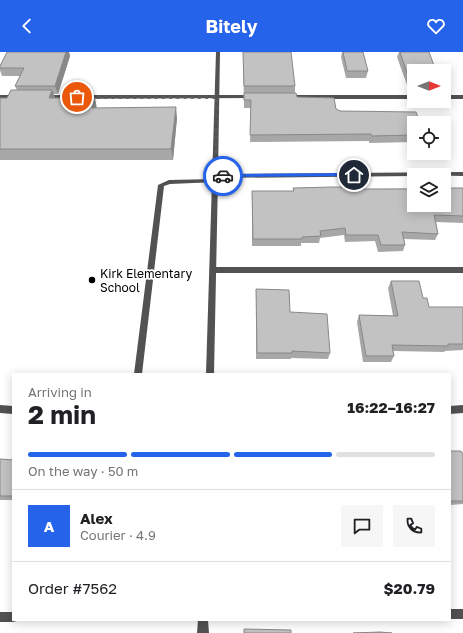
<!DOCTYPE html>
<meta charset="utf-8">
<style>
:root{--surface:#fff;--page:#f6f6f6;--text:#202124;--muted:#757577;--line:#e0e0e0;--accent:#2563eb}
body{margin:0;font-family:"Golos Text",sans-serif;background:var(--page);color:var(--text);height:100vh;display:flex;flex-direction:column;font-size:15px;white-space:nowrap}
*{box-sizing:border-box;margin:0}
p{font-size:13px;color:var(--muted)}
.icon{flex:none;width:22px;height:22px;fill:none;stroke:currentColor;stroke-width:2;stroke-linecap:round;stroke-linejoin:round}
.map{position:relative;flex:1;overflow:hidden}
.panel{position:absolute;left:12px;top:321px;width:439px;height:248px;display:flex;flex-direction:column;background:var(--surface);border-radius:0px;box-shadow:0 2px 10px #0003}
.panel>*{flex:none}
.needle{width:26px;rotate:90deg}
.buttons{position:absolute;left:407px;top:12px;display:grid;gap:8px}
.buttons a{display:grid;place-items:center;width:44px;height:44px;border-radius:0px;background:var(--surface);box-shadow:0 2px 10px #0003;font-size:20px}
.pin{position:absolute;display:grid;place-items:center;width:34px;height:34px;color:#fff;margin:-17px;border:2px solid #fff;border-radius:50%;box-shadow:0 1px 4px #0007}
.courier{position:absolute;display:grid;place-items:center;width:40px;height:40px;margin:-20px;border:3px solid #2563eb;border-radius:50%;background:#fff;color:#222;box-shadow:0 1px 5px #0007}
.summary em{font-style:normal;font-weight:700}
.summary div{display:flex;flex-direction:column-reverse}
.summary{display:flex;align-items:center;justify-content:space-between;height:68px;padding:0 16px}
h1{font-size:26px;font-weight:700;line-height:30px}
.bar{display:grid;grid-template-columns:repeat(4,1fr);gap:6px 4px;align-content:center;height:48px;padding:0 16px}
.bar i{height:5px;border-radius:3px;background:var(--line)}
.bar .current{background:var(--accent)}
.bar p{grid-column:span 4}
.line{display:flex;align-items:center;gap:10px;padding:0 16px;border-top:1px solid var(--line)}
.line div{flex:1}
.round{display:grid;place-items:center;flex:none;width:42px;height:42px;border-radius:0px;background:var(--page)}
header{display:flex;justify-content:space-between;align-items:center;height:52px;padding:0 16px;background:var(--accent);color:#fff;font-size:18px;font-weight:700}
.map>svg:first-child{display:block}
.lines{fill:none;stroke-linecap:round;stroke-linejoin:round}
.lane{fill:#525252;fill-rule:evenodd}
.street{fill:#525252;fill-rule:evenodd}
.wall{fill:#a7a7a7}
.shaded-wall{fill:#888}
.building{fill:#c2c2c2;stroke:#888}
.route{fill:#2563eb}
.done{stroke:#595959;stroke-width:4;stroke-dasharray:0 7.2}
.poi-dot{fill:#000;stroke:#fff;stroke-width:1.5}
.labels{text-anchor:middle;dominant-baseline:central;stroke-width:3.5;stroke-linejoin:round;paint-order:stroke}
.poi-label{font-size:12px;fill:#000;stroke:#fff;text-anchor:start}
</style>
<header><svg class="icon" aria-label="back" viewBox="0 0 24 24"><path d="M15 5l-7 7 7 7"/></svg>Bitely<svg class="icon" aria-label="heart" viewBox="0 0 24 24"><path d="M12 20l-8-8c-3-5 5-10 8-4 3-6 11-1 8 4z"/></svg></header>
<div class="map">
<svg width="463" height="581" viewBox="0 0 463 581">
<rect width="100%" height="100%" fill="#fff"/>
<g class="lines">
<path class="lane" d="M0,43H17L20,45L17,47H0Z
M253,43L256,45L255,46L45,47L42,45L45,43Z
M414,43V47H287L284,45L287,43Z
M444,43H463V47H444Z
M215,127L218,129L217,130L170,132L164,134L142,322H134L158,133L169,128Z
M213,215H463V221H213L209,218Z
M450,557H463V567H450Z
M0,560H13V568L17,569L13,570H0Z"/>
<path class="street" d="M216,0H220L218,122L463,120V124L414,123V124L218,126L214,322H206Z
M0,353L13,354V362L0,361Z
M463,353V361L450,362V354Z
M198,568H208L209,581H197Z"/>
</g>
<path class="wall" d="M7,0H69L70,4L58,42H53L55,46L97,56L177,66L173,108H0V46H7L17,38L15,34L20,24H2L0,18V14Z
M243,0L295,34V41L297,45L340,59L414,71V90L369,91V89L250,90L251,56H244Z
M342,0H363L368,19L366,26H346L341,5Z
M399,0H429L414,19V33H407L397,5Z
M293,136L362,137L463,136V171L436,170L438,182L435,188L404,187L405,193L403,199L378,200L375,189L345,190L344,183L320,186L319,191H301V194H252V139H293Z
M391,229L423,246L429,255H463V298L445,299L444,300L393,299L394,304L391,310H363L357,270L359,263L393,264L388,236Z
M256,237L290,260L330,301L328,307L291,306V307H256Z
M450,399L463,401V452L450,453Z
M0,407L13,408V448H0Z"/>
<path class="shaded-wall" d="M66,0H69L70,4L58,42L55,34Z
M52,38L56,48L49,46Z
M95,46L97,57L92,56Z
M176,55L177,66L173,108L171,97Z"/>
<path class="building" d="M7,0H66L55,34H15L24,16H0V14Z
M243,0H291L295,34H244Z
M343,0H363L368,19H347Z
M400,0H429L436,19H414V27H409Z
M11,38H52L49,46H95L92,56L176,55L171,97H0V46H7Z
M244,41H296L297,45L334,46L336,57L340,59L416,60L420,71H414V83L371,84V82L250,83L251,48H244Z
M334,135H362V137H414V153H444V136H463V164L434,163L438,182L402,180L405,193H381L378,183H346L345,176L320,179L321,184L302,185V187H253L252,139H294L293,136Z
M391,229H419L423,246H427L429,255H463V292H448V294L392,293L394,304H366L359,263L398,264Z
M256,237L289,238L290,260L327,262L330,301L292,299V301H257Z
M450,399H461L462,401H463V449H450Z
M0,407L13,408V444H0Z
M244,577L291,578V581H244Z
M380,580L392,581H353Z"/>
<path class="route" d="M354,121L356,122V124L223,125L221,124L223,122Z"/>
<g class="lines">
<path class="done" d="M77,45H217L215,124H223"/>
</g>
<circle class="poi-dot" cx="92" cy="228" r="4"/>
<g class="labels">
<g class="poi-label">
<text x="100" y="221">Kirk Elementary<tspan x="100" dy="14">School</tspan></text>
</g>
</g>
</svg>
<div class="buttons">
<a><svg class="needle" viewBox="-14 -14 28 28"><path d="M0-13l5 13h-10z" fill="#e53935"/><path d="M0 13l5-13h-10z" fill="#757577"/></svg></a>
<a><svg class="icon" aria-label="locate" viewBox="0 0 24 24"><circle cx="12" cy="12" r="6"/><path d="M12 2v4M12 18v4M2 12h4M18 12h4"/></svg></a>
<a><svg class="icon" aria-label="layers" viewBox="0 0 24 24"><path d="M12 4l9 5-9 5-9-5zM3 14l9 5 9-5"/></svg></a>
</div>
<div class="pin" style="left:77px;top:45px;background:#ea580c"><svg class="icon" aria-label="bag" viewBox="0 0 24 24"><path d="M5 8h14l-1 12H6zM9 8a3 3 0 0 1 6 0"/></svg></div>
<div class="pin" style="left:354px;top:123px;background:#1f2937"><svg class="icon" aria-label="home" viewBox="0 0 24 24"><path d="M3 11l9-7 9 7M6 9v11h12V9"/></svg></div>
<div class="courier" style="left:223px;top:124px"><svg class="icon" aria-label="car" viewBox="0 0 24 24"><path d="M5 17H2v-5l4-1 3-4h7l3 4 3 1v5h-3M9 17h6M6 11h13"/><circle cx="7" cy="17" r="2"/><circle cx="17" cy="17" r="2"/></svg></div>
<section class="panel">
<div class="summary"><div><h1>2 min</h1><p>Arriving in</p></div><em>16:22–16:27</em></div>
<div class="bar"><i class="current"></i><i class="current"></i><i class="current"></i><i></i><p>On the way · 50 m</p></div>
<div class="line" style="height:72px"><b class="round" style="background:var(--accent);color:#fff">A</b><div><b>Alex</b><p>Courier · 4.9</p></div><a class="round"><svg class="icon" aria-label="chat" viewBox="0 0 24 24"><path d="M4 5h16v11H9l-5 4z"/></svg></a><a class="round"><svg class="icon" aria-label="phone" viewBox="0 0 24 24"><path d="M5 4h4l2 5-3 2q2 4 5 5l2-3 5 2v4C11 20 4 13 5 4z"/></svg></a></div>
<div class="line" style="height:52px"><div>Order #7562</div><b>$20.79</b></div>
</section>
</div>
